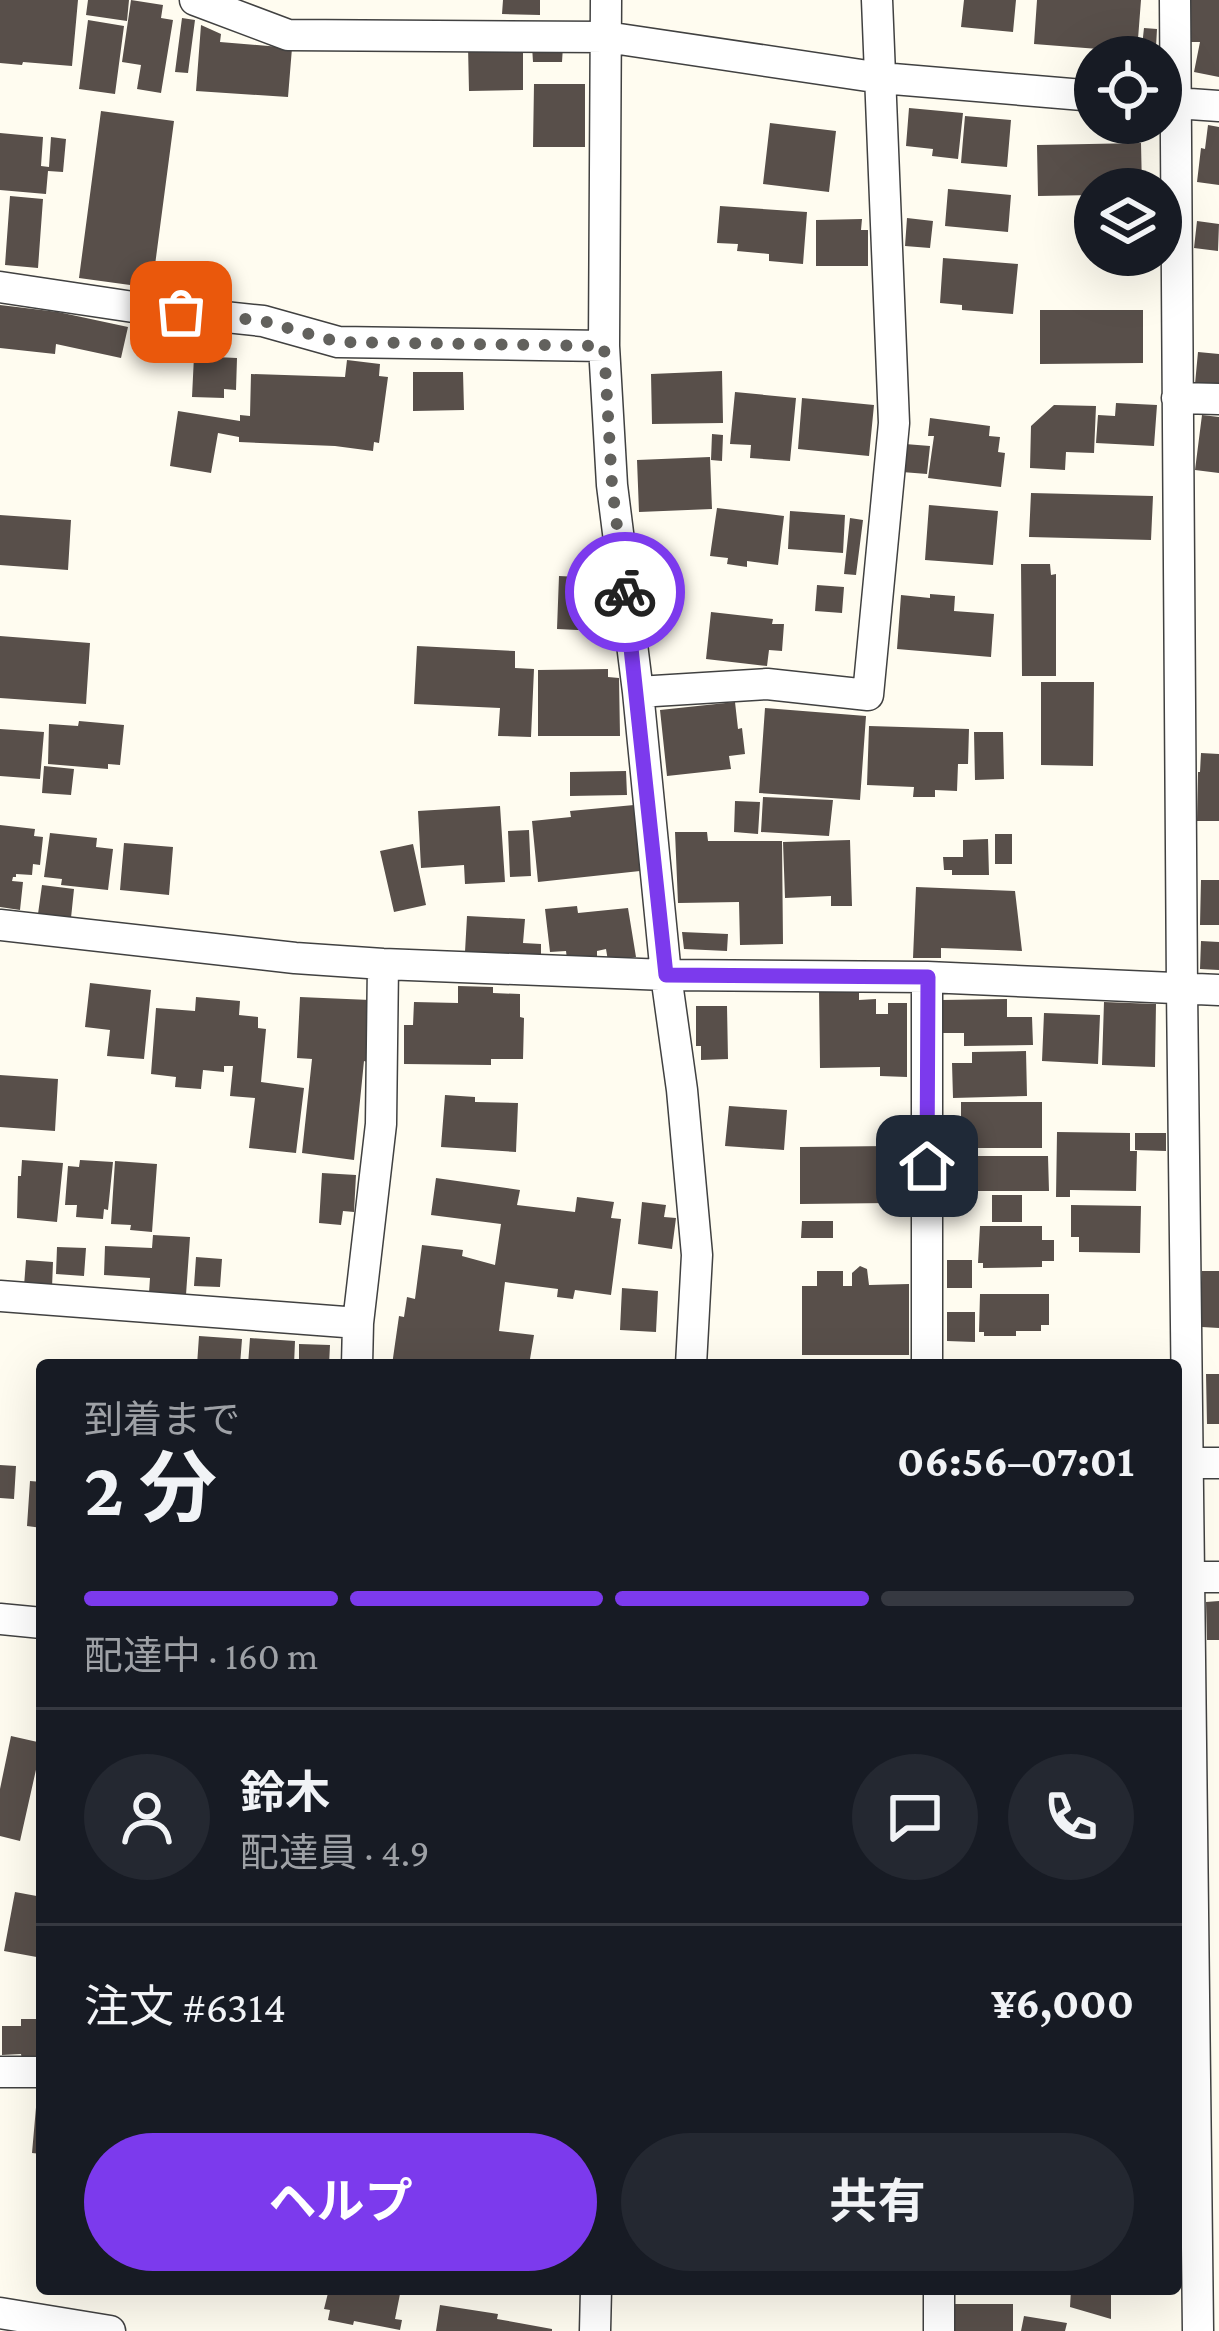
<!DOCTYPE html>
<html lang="ja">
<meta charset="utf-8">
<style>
:root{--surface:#171b24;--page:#242831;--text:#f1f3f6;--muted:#9ea1a6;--line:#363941;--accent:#7c3aed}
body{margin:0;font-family:"Crimson Pro","Noto Sans JP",serif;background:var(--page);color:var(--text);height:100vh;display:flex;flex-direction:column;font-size:45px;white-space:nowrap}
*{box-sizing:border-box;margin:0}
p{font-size:39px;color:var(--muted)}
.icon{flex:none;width:66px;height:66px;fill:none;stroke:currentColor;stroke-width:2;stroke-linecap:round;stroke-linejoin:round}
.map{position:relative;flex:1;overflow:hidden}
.sheet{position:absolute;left:36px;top:1359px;width:1146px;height:936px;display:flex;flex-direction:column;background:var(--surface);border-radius:12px;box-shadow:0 12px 48px #0002}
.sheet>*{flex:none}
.fabs{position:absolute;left:1074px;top:36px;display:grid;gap:24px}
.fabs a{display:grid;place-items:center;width:108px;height:108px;border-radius:50%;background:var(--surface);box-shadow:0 12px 48px #0002;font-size:60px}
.pin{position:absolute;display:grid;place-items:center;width:102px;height:102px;color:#fff;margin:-51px;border-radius:24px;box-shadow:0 6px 18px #0006}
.courier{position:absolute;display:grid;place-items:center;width:120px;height:120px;margin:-60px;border:9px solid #7c3aed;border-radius:50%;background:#fff;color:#222;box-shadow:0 3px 15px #0007}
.headline em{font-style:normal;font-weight:700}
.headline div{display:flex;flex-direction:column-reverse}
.headline{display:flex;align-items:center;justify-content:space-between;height:204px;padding:0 48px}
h1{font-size:78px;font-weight:700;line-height:90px}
.bar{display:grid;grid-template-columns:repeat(4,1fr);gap:18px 12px;align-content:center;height:144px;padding:0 48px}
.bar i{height:15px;border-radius:9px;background:var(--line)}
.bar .active{background:var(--accent)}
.bar p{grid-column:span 4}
.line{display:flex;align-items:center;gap:30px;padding:0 48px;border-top:3px solid var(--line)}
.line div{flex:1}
.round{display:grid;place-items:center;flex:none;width:126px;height:126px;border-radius:63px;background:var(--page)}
.cta{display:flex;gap:24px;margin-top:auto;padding:24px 48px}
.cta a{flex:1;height:138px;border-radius:72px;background:var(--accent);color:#fff;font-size:48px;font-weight:700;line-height:138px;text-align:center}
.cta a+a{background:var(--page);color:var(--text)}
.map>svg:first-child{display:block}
.building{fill:#584f4a}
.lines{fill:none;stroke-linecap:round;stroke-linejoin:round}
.minor-casing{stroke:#414141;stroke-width:33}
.minor{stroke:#fff;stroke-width:30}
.done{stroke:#62615d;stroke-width:12;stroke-dasharray:0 21.6}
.route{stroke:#7c3aed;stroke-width:15}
</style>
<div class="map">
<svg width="1219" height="2331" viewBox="0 0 1219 2331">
<rect width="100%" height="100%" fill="#fffcf0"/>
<path class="building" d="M0,0H78L72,66L23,62L22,65L0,63Z
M88,0H129L127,21L86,15Z
M131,0L163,5L161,18L173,20L161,93L137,89L141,65L122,62Z
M503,0H540V15L502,14Z
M964,0H1016L1013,32L961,27Z
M1037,0H1141L1137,52L1034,44Z
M1191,0H1219V77L1194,72L1200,42H1191Z
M182,18L195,20L188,73L175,72Z
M88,20L124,26L115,94L79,89Z
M201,25L221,34L220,42L292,48L288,97L196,91Z
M1144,28L1157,29L1156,47L1142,46Z
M468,46H523V90L469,91Z
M532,46H563L562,62H533Z
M534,84H585V147H533Z
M909,108L963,113L958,159L932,156L933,149L906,146Z
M101,111L174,121L152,288L79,278Z
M965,116L1011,120L1007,167L961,163Z
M770,123L836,131L829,192L763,184Z
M1208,125L1219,127V185L1197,182L1201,148L1205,149Z
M0,133L43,137L41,166L49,167L51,137L66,139L63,172L48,171L46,194L0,190Z
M1141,143L1142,189H1095V195L1038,196L1037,145Z
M948,189L1011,195L1008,232L945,226Z
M10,196L43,199L38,268L5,265Z
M720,206L807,212L803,264L769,261V254L737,251L738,244L717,243Z
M907,218L933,221L930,248L905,246Z
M862,219L861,230H868V266H816V220Z
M1197,221L1219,224L1218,251L1194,248Z
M943,258L1018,264L1013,314L962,310V305L940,303Z
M0,305L58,312L128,327L121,358L56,344L55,354L0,348Z
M1040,310H1143V363L1040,364Z
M1198,352L1219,354V386L1195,384Z
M194,356L237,358L236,390L224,389V398L192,397Z
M347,360L380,364L379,376L388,377L379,443L374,442L373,451L335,446L239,442V437L218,433L211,473L170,466L178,411L240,421V415L250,416L251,374L345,377Z
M722,371L723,423L652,424L651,374Z
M413,372H463L464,410L413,411Z
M735,392L796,398L790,461L750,458L751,445L730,444Z
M802,398L874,405L869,456L798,449Z
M1116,403L1157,405L1154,446L1096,443L1098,415L1115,416Z
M1054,405L1096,406L1094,453L1066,452L1065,470L1030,468L1031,426Z
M1202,415L1219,417V473L1195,470Z
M930,418L990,426L989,436L1000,437L998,452L1005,453L1001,487L928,478L934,436H928Z
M712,434L723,435L722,461L711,460Z
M905,444L930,446L927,474L902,472Z
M710,457L712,509L639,512L637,460Z
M1031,493L1153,496L1151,540L1029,537Z
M929,505L998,511L993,565L925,560Z
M717,508L784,516L778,565L747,561V567L727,564L728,558L710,556Z
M790,511L845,515L843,553L788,549Z
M0,515L71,520L68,570L0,565Z
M850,518L863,520L856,575L844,574Z
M1021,564H1050L1051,575L1056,574V676H1022Z
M559,576L579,577L578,601L609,602L608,626L598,625V631L557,629Z
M817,585L844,587L842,613L815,611Z
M930,594L955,596L954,611L994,614L991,657L897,649L901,595L930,598Z
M711,612L773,619L772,624H784L782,651L769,650L767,666L706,659Z
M0,636L90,643L86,704L0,698Z
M417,646L515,651V668L534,669L531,737L498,736L500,708L414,704Z
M608,669V677L619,678L620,736H538V670Z
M1041,682H1094L1093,766L1041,765Z
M735,702L738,729L742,728L745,754L729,756L731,769L667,776L660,710Z
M765,708L866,716L860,800L759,793Z
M79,721L124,725L120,765L108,764V769L48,764L49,724L78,726Z
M869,726L969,729L968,764H958L957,791L935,790V797H913L914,787L867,785Z
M0,729L44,732L40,779L0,776Z
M974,732H1003L1004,779L975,780Z
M1201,753L1219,754V821H1197L1198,772H1200Z
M44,766L74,769L71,795L42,793Z
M626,771L627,795L570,796V772Z
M763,797L833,800L829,836L761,832Z
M735,801L760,802L758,834L734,832Z
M634,805L640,871L538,882L532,821L571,817L570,811Z
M500,806L505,882L465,884L464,865L421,868L418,811Z
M0,825L35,829L34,836L43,837L40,865L33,864L32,875L16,874V877H13L12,881L23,882L20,910L0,907Z
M529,830L531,876L510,877L508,831Z
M675,832H707L708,841H782L783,944L740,945L739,902L678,903Z
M50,833L97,838L96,847L113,849L108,890L61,885L62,879L44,877Z
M995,834H1012V864H995Z
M988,839L989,875H952V870H944L943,857H963V840Z
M850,840L852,906H831V896L785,898L783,842Z
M124,843L173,847L169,895L120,890Z
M413,844L426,905L394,912L380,851Z
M1201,880H1219V925H1200Z
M42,885L74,889L71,918L38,914Z
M916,887L1015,891L1022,951L941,948V958H913Z
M577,906L578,913L628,908L636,957L608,961L606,949L597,951V956L567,959L566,951L550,952L545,909Z
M467,916L525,919L523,943L541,944V956L465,952Z
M682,932L728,934L727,951L684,949Z
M1201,941L1219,942V970L1200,969Z
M90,983L151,990L144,1059L107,1056L110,1030L85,1027Z
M458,986L493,987V993L520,994V1017L524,1018L523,1059H491V1065L404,1064V1025H413L414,1002L458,1003Z
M859,988V1000L876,999V1014H888V1003H907V1077L880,1076V1067L820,1068L819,989Z
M196,997L240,1001L239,1015L258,1017V1028L266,1029L261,1082L304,1088L296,1153L249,1148L255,1098L230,1096L233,1066H224V1072L203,1070L201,1089L175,1087L176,1077L151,1074L156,1008L195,1011Z
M300,997L370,1000L367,1062L364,1061L354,1160L302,1153L312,1059L297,1058Z
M1007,999V1017H1032L1033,1045L964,1046V1033H942L941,1000Z
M1104,1002L1156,1004L1155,1067L1102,1065Z
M696,1006H727L728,1059L701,1060V1046H696Z
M1044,1013L1100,1015L1098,1064L1042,1061Z
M1026,1051L1027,1096L953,1098L952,1063H972V1052Z
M0,1075L58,1079L55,1131L0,1127Z
M445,1095L475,1097V1102L518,1103L516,1152L441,1147Z
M961,1102H1042V1148H961Z
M729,1106L787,1110L784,1150L725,1146Z
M1057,1132L1130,1133V1151H1137L1136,1191L1070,1190V1197H1056Z
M1135,1133H1166V1151L1135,1150Z
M889,1146L890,1203L800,1204V1147Z
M963,1156H1048L1049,1191H964Z
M22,1160L63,1163L57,1222L17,1218L18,1176H21Z
M80,1160L113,1162L108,1210L104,1209L103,1219L76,1217L77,1205H65L68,1166L79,1167Z
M115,1161L157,1164L152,1232L130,1230L131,1225L111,1224Z
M322,1173L356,1175L354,1212L343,1211L341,1225L319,1223Z
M436,1178L520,1190L517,1205L575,1212L577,1197L614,1202L611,1218L621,1219L611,1295L575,1290L573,1299L557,1297L558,1289L505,1282L499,1331L534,1335L529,1365H392L399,1316L404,1317L407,1297L415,1299L422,1245L463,1250L462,1256L495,1265L501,1224L431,1215Z
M992,1195H1022V1222H992Z
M642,1202L666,1205L664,1217L676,1218L672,1249L638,1244Z
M1071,1205L1141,1206L1140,1253L1079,1252V1237H1071Z
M802,1221H833V1238H801Z
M980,1226H1042V1240H1054V1261H1042V1267L983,1268V1263H978Z
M153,1235L190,1237L186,1295L149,1293L150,1278L104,1275L105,1246L152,1248Z
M57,1247L86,1248L84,1276L56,1274Z
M196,1257L222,1259L220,1287L194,1286Z
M26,1260L53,1262L52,1288L24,1286Z
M947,1260H972V1288H947Z
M860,1266L867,1269L869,1285L909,1284V1355H802V1286H817V1271H843V1286H852V1273Z
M1202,1271H1219V1328L1202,1327Z
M622,1288L658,1291L656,1332L620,1330Z
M980,1294H1049V1325H1041V1331H1016V1336H984V1332H979Z
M947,1312H975V1342L947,1341Z
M199,1336L242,1339L240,1365H197Z
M250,1338L295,1341L294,1365H248Z
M299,1344L330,1345L329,1365H299Z
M1206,1374H1219V1424H1207Z
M0,1465L16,1466L14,1499L0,1498Z
M30,1481L42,1482V1528L27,1526Z
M1219,1601V1640H1207L1206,1602Z
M11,1736L42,1743L20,1841L0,1836V1789Z
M15,1892L42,1897V1958L4,1951Z
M21,2019H42V2059H22L21,2054L2,2055V2026H21Z
M37,2096H42V2154L32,2153Z
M329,2289H401L395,2319L402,2320L400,2330L354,2321L353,2325L328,2320L330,2310L324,2309Z
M1071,2289H1111V2319L1070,2307Z
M955,2304H1013V2331H955Z
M440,2305L498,2314L497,2319L552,2329V2331H436Z
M1024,2316L1067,2323L1065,2331H1021Z"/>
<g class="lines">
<defs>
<path id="minor" d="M195,0L288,35L606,37L881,78L1095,96
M606,0L604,346L612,485L638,692L666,975L682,1090L697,1255L691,1365
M1175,0L1182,989L1198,2331
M1161,102L1219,106
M0,287L140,308L263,321L338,342L604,346
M1177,398L1219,399
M638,692L767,684L868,695L894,423L877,0
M0,925L295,958L383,964L666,975L927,977L1219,990
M0,1296L358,1323
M357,1365L358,1323L381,1124L383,964
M927,1365V977
M1187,1463H1219
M1188,1577H1219
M0,1619L42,1623
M0,2072H42
M939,2289V2331
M0,2313L110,2331
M595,2331L596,2289"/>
</defs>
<use href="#minor" class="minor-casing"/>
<use href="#minor" class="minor"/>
</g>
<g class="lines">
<path class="done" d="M181,312L263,321L338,342L604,346L612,485L625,592"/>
<path class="route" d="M625,592L666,975L928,977L927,1166"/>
</g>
</svg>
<div class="fabs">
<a><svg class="icon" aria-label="locate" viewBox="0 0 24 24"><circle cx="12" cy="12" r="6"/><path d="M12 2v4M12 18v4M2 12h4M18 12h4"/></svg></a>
<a><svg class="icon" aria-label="layers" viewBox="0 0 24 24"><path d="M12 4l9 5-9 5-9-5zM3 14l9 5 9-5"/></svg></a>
</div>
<div class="pin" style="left:181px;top:312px;background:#ea580c"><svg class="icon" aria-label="bag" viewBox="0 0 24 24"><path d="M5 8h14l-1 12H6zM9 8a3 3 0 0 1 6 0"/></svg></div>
<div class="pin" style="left:927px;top:1166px;background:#1f2937"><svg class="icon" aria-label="home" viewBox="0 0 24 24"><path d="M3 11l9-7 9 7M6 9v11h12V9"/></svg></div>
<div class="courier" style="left:625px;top:592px"><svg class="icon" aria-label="bike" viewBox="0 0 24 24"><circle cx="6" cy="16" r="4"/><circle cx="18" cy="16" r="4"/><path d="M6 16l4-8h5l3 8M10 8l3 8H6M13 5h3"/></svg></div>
<section class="sheet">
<div class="headline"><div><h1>2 分</h1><p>到着まで</p></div><em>06:56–07:01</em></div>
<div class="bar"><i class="active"></i><i class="active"></i><i class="active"></i><i></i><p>配達中 · 160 m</p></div>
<div class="line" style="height:216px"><a class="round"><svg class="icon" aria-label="person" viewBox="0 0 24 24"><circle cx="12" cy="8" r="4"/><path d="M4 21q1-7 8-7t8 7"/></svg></a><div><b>鈴木</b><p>配達員 · 4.9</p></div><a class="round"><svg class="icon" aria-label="chat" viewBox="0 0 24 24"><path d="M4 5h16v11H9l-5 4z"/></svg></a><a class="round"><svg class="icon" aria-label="phone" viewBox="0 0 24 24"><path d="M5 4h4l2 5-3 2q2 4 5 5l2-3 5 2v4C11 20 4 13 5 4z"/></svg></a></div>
<div class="line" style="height:156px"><div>注文 #6314</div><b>¥6,000</b></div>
<div class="cta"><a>ヘルプ</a><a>共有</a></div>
</section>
</div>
